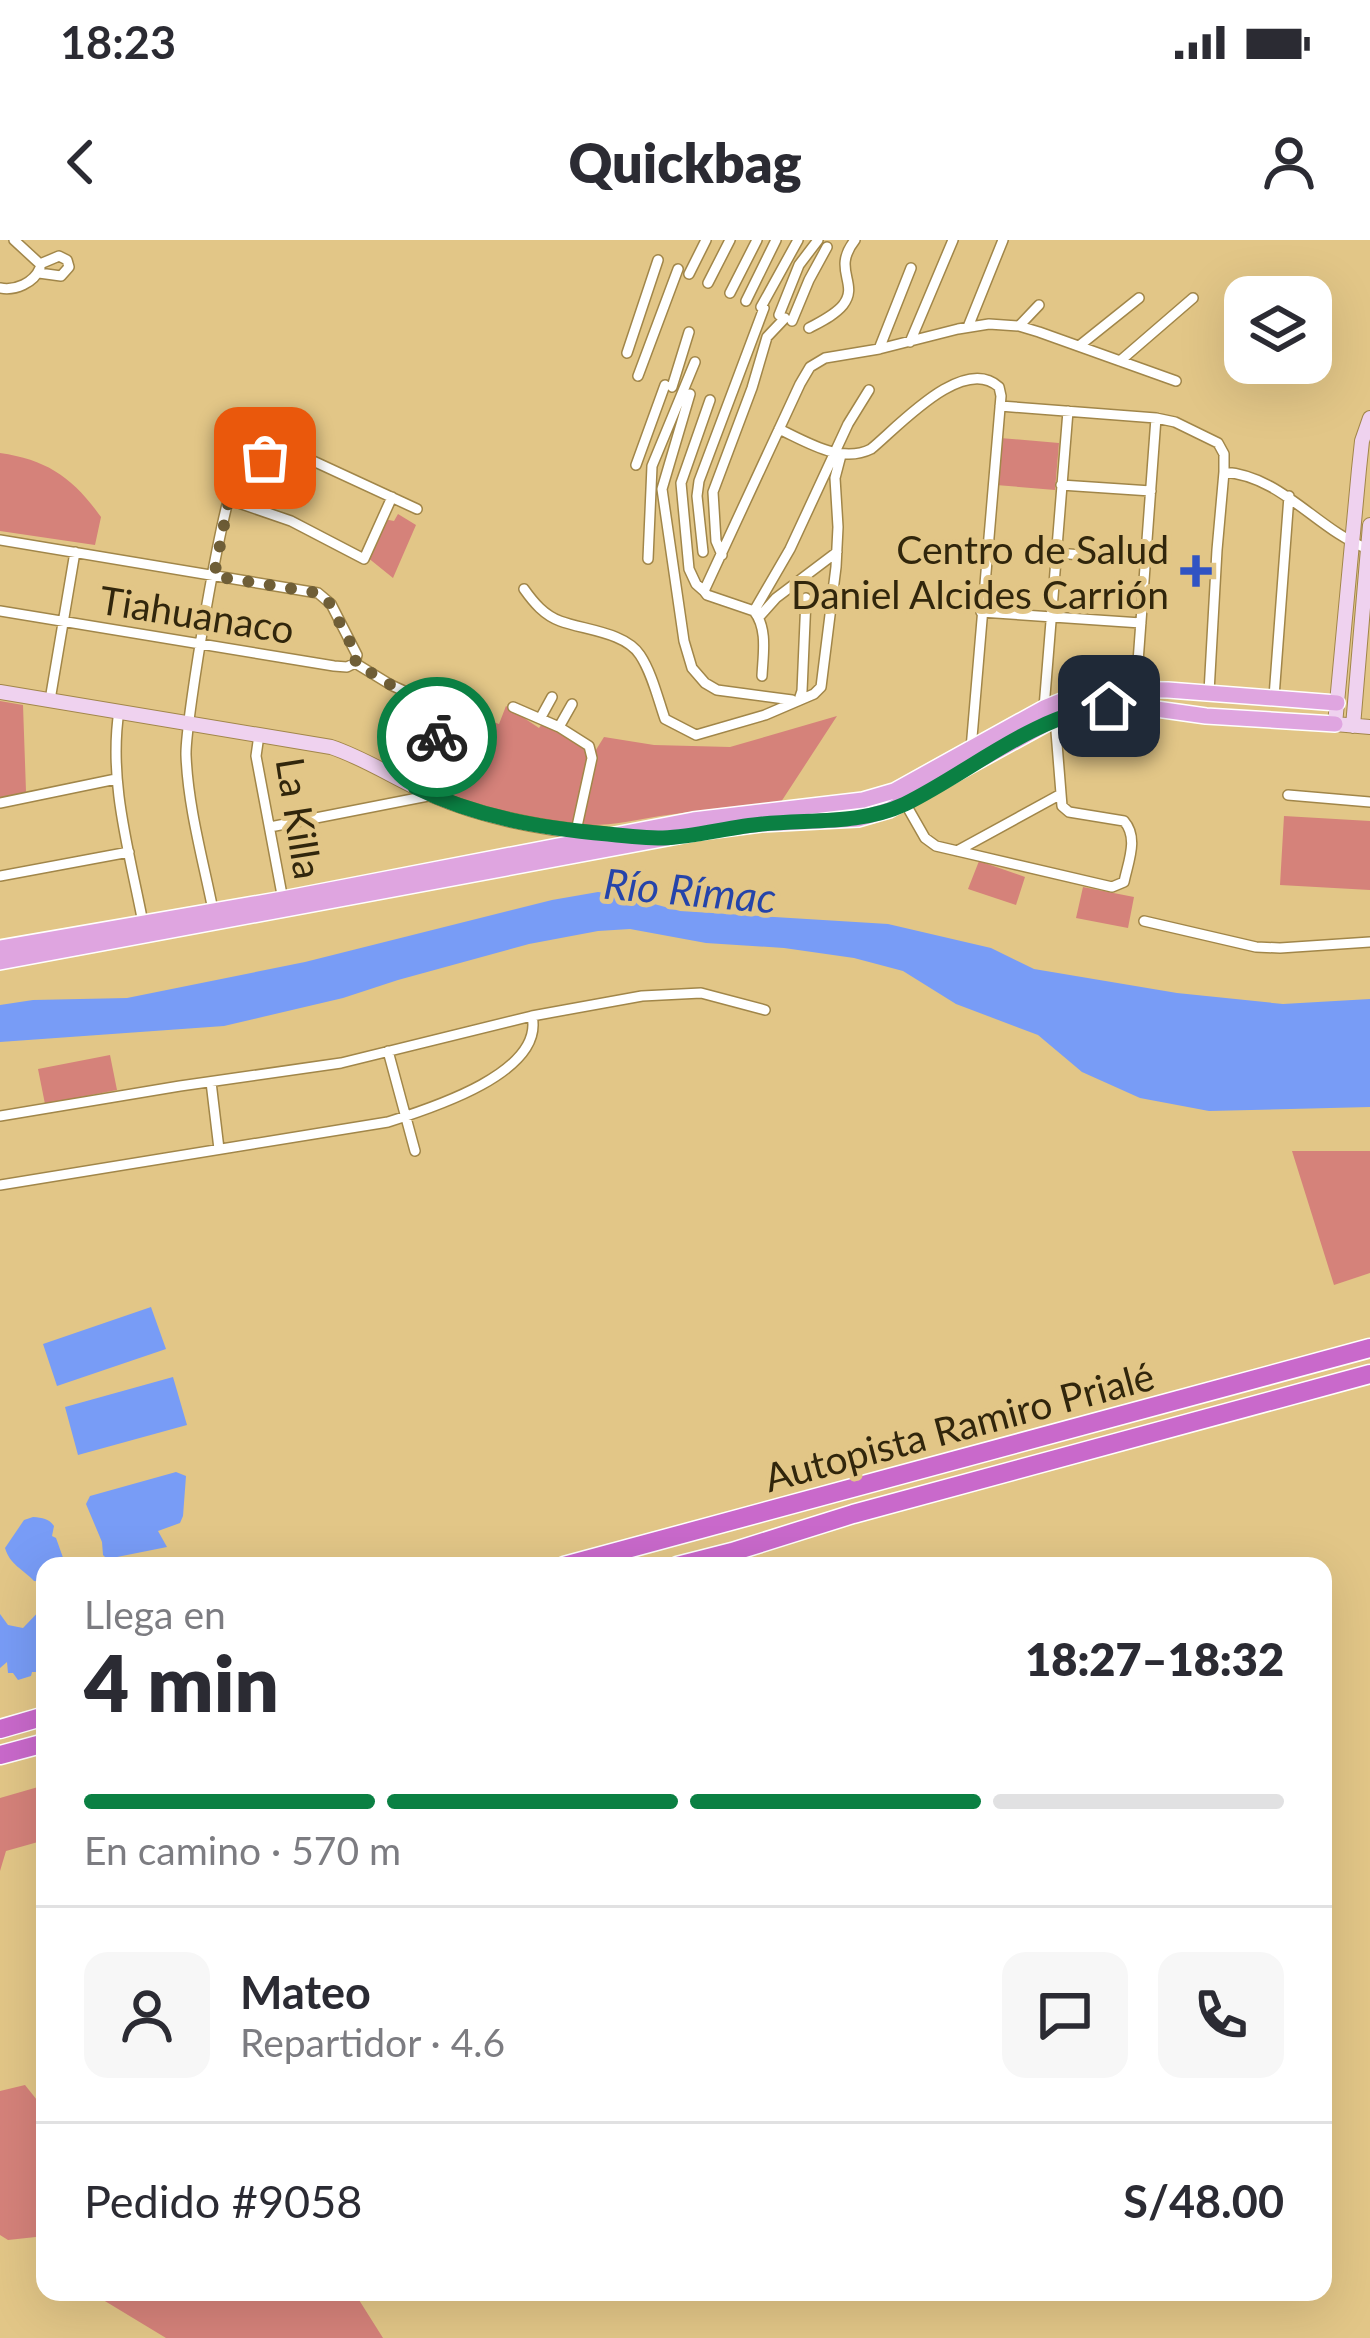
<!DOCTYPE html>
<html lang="es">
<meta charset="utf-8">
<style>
:root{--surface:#fff;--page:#f7f7f7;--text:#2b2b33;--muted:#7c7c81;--line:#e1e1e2;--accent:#0b8043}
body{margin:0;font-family:Lato,sans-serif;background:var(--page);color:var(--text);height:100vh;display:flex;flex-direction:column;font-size:45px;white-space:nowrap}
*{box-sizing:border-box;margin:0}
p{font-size:39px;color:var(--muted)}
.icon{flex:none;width:66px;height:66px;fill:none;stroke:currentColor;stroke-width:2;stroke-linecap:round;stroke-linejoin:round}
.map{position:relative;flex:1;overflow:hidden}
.panel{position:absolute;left:36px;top:1317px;width:1296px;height:744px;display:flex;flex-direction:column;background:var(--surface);border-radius:24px;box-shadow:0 12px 48px #0002}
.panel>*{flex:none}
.buttons{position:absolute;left:1224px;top:36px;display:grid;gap:24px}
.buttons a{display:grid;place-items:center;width:108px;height:108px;border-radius:24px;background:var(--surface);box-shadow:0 12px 48px #0002;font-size:60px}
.pin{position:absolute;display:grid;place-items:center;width:102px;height:102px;color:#fff;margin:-51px;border-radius:24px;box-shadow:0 6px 18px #0006}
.courier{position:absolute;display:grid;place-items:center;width:120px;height:120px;margin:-60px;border:9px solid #0b8043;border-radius:50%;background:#fff;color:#222;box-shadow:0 3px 15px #0007}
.headline em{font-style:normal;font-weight:800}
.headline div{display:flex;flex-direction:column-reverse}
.headline{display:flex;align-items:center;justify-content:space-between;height:204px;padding:0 48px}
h1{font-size:78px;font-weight:800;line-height:90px}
.bar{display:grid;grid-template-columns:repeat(4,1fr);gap:18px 12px;align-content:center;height:144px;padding:0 48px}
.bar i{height:15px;border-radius:9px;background:var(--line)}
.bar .active{background:var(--accent)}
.bar p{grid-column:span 4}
.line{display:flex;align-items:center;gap:30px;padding:0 48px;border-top:3px solid var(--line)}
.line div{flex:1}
.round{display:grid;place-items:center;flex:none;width:126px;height:126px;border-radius:24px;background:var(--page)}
.status{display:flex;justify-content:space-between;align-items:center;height:84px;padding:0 60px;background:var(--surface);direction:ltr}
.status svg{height:33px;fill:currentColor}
header{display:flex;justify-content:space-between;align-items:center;height:156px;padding:0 48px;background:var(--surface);font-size:54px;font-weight:800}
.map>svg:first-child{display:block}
.green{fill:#d5827a}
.water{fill:#789cf6}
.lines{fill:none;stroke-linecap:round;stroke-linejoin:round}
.street-casing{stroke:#a18649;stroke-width:12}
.secondary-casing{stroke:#a18649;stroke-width:16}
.primary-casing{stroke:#fff;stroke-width:18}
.highway-casing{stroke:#fff;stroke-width:21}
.street{stroke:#fff;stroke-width:9}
.secondary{stroke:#efd2ef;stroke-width:14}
.primary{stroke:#dfa5e0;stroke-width:15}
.highway{stroke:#c969cb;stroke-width:18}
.done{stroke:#6f5e37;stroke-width:12;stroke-dasharray:0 21.6}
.route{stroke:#0b8043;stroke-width:15}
.poi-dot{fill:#3053c3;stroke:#e2c687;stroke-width:4.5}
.labels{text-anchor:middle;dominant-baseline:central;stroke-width:10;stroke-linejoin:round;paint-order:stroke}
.poi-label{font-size:39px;fill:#31260c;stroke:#e2c687;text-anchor:end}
.street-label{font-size:39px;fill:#31260c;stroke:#e2c687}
.water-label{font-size:42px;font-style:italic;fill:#2544aa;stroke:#e2c687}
</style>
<div class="status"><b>18:23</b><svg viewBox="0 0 49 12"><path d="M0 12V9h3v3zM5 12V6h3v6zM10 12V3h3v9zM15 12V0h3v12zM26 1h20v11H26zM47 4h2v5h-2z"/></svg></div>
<header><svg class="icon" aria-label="back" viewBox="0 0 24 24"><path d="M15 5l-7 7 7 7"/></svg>Quickbag<svg class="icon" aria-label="person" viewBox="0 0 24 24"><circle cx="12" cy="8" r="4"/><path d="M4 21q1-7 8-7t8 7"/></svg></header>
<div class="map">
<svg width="1370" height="2098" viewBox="0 0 1370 2098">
<rect width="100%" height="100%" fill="#e2c687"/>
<path class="green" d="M1000,198L1059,203L1055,250L996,245Z
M0,213C48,220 73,238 101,277L95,305L0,291Z
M398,274L416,285L393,338L367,317L384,279L394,281Z
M0,461L23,465L26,551L25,554L0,559Z
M506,466L539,488L542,484L594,513L604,497L654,505L730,507L837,476L781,562C741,566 700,570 660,576C635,580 611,586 585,585C529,584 473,564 422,542L453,469L499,484Z
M1284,576L1370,581V650L1280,645Z
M979,621L1025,637L1016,665L968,649Z
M1083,647L1134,657L1128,688L1076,678Z
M110,815L117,850L45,864L38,829Z
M1292,911H1370V1033L1334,1045Z
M45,1545V1600L6,1611L0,1631V1558Z
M25,1845L45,1870V1996L8,2000L0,1995V1851Z
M90,2052H354L383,2098H166Z"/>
<path class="water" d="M598,652L621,655L680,671L888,684L991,708L1034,729L1177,753L1283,764L1370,759V867L1209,871L1140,858L1082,832L1038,795L956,764L903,731L854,718L784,708L706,703L630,689L598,691L529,704L398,740L343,758L224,786L0,802V765L33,760L127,758L305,722L552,660Z
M151,1067L166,1109L57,1146L43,1104Z
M173,1137L187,1185L78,1215L65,1167Z
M176,1232L186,1236L183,1276L180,1283L158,1291L167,1307L107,1319L103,1315L102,1302L86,1264L90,1256Z
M33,1277C43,1278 48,1278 54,1286L52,1296L56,1298L66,1326H45V1342L34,1341C23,1329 10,1325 5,1308L24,1280Z
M45,1365V1432H32L31,1436L18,1440L13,1433H8L7,1422L0,1428V1374L8,1385L23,1388Z"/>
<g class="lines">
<defs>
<path id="street" d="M14,0L40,24
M39,33L61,36L69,27L67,20L59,16L40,24
M689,34L706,0
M708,43L730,0
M0,48C15,51 34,43 40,28
M730,53L757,0
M746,61L776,0
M761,67L798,0
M779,75L799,25L818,0
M792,81L809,40L827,7
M1019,86L1039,65
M968,87L1003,0
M809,88C820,82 835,75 843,65C860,43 831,30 855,0
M910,102L953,0
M1079,106L1139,58
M879,109L911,28
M627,113L658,20
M1120,121L1193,58
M638,136L678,29
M672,147L689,92
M690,154L662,249L684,401L692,428L705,443L717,450L792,460
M1000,166L1156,178L1175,182L1218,203L1224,214V232L1217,310L1209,452
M779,189C807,202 841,224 871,209C898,187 963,114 999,147L1001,156L971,509
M636,225L665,145
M1224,232C1282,236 1317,290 1368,309
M1061,245L1151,251
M227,259L291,281L364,319L392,257
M0,300L318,353L331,364L357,415L355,423
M703,312L697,256L699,241L764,68
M1056,313L1146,320
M722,315L716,301L713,252L752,148L767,97L785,78
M648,319L652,226L695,122
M524,349C534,363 544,375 560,381C584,390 625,392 640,415C652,433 658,459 665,479L696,495L765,475L814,454L821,447L836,327L838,287L835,238L841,215
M704,351L696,344L689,329L681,243L710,160
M0,371L334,426L347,427L355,423L391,445L441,468L445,477L415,547
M754,371L790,309L848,184L869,150
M981,372L1141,383
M759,377L776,358L837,312
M762,436C763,414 768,389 754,371L707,355L704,351L800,144L810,127L825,118L879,109L958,89L989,84L1019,86L1039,92L1176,141
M1136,449L1156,178
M1274,457L1289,256
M50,460L75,312
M799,460L802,451L806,358
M513,467L559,487L589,506L592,518L576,591
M1044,468L1068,171
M119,471C108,542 130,614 143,683
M541,477L552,457
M559,487L572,464
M259,495L256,516L283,660
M1288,555L1370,562
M0,563L116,539
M905,563L925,598L936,606L1112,647L1124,642C1128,622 1139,598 1124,581L1069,572L1062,566L1055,479
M270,587L433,555
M957,611L1061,554
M0,636L129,612
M213,670C203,620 188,567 186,515C185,483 224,248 238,232C252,216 279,213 298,214L417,269
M1144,681L1256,707L1280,708L1370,702
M388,811L415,911
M211,842L219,909
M0,876L180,846L341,823L532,776L642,756L701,753L765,770
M0,945L388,882C429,869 545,833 532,776"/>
<path id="secondary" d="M1370,178L1362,201L1359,229L1335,484L1370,487
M0,452L331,507C367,519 397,540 432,555C487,579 545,589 604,594
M1353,486L1370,285"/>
<path id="primary" d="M0,708L283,659L693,580L863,560L894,551L1044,468L1081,453L1102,449L1168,450L1337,463
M0,722L700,592L761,584L858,579L889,570L1055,479L1087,468L1135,466L1206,476L1335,484"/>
<path id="highway" d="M564,1326L1370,1108
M677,1326L732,1312L853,1274L1370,1134
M0,1489L45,1476
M0,1515L45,1503"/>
</defs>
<use href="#street" class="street-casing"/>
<use href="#secondary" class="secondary-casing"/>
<use href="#primary" class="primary-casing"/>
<use href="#highway" class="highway-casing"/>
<use href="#street" class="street"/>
<use href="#secondary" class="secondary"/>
<use href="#primary" class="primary"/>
<use href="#highway" class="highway"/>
</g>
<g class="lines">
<path class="done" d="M265,218L240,230L233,239L214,336L318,353L326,357L357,415L355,423L391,445L441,468L445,477L437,497"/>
<path class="route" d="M437,497L415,547C476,577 540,588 608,594C626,596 645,598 663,598C695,597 729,587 762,584C810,579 860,585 905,564C972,531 1033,475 1109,466"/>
</g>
<path class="poi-dot" d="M1190 313h12v12h12v12h-12v12h-12v-12h-12v-12h12z"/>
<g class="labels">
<g class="poi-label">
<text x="1169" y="309">Centro de Salud<tspan x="1169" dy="45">Daniel Alcides Carrión</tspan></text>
</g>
<g class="street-label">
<text transform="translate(197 374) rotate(9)">Tiahuanaco</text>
<text transform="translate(300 578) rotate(81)">La Killa</text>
<text transform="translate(959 1186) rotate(-15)">Autopista Ramiro Prialé</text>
</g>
<g class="water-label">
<text transform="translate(690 650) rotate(5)">Río Rímac</text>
</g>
</g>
</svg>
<div class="buttons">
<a><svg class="icon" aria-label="layers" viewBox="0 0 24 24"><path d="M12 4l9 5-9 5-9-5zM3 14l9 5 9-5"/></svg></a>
</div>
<div class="pin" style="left:265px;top:218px;background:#ea580c"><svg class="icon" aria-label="bag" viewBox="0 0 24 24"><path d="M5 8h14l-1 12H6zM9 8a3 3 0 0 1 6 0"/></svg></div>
<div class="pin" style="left:1109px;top:466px;background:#1f2937"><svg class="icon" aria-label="home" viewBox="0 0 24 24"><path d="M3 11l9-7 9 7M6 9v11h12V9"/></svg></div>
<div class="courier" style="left:437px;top:497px"><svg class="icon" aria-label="bike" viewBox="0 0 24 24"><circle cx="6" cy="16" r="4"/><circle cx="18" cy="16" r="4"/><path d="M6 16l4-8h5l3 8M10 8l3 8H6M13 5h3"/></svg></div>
<section class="panel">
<div class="headline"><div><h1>4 min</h1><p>Llega en</p></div><em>18:27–18:32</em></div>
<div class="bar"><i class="active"></i><i class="active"></i><i class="active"></i><i></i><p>En camino · 570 m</p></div>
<div class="line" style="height:216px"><a class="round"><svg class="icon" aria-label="person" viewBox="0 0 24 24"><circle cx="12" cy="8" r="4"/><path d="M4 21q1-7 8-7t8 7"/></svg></a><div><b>Mateo</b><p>Repartidor · 4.6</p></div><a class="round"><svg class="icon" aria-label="chat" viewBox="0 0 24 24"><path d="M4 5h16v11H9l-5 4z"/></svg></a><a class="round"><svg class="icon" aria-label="phone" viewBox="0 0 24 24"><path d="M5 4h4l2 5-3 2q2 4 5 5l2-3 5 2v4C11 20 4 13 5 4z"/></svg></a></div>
<div class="line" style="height:156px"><div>Pedido #9058</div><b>S/48.00</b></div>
</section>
</div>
